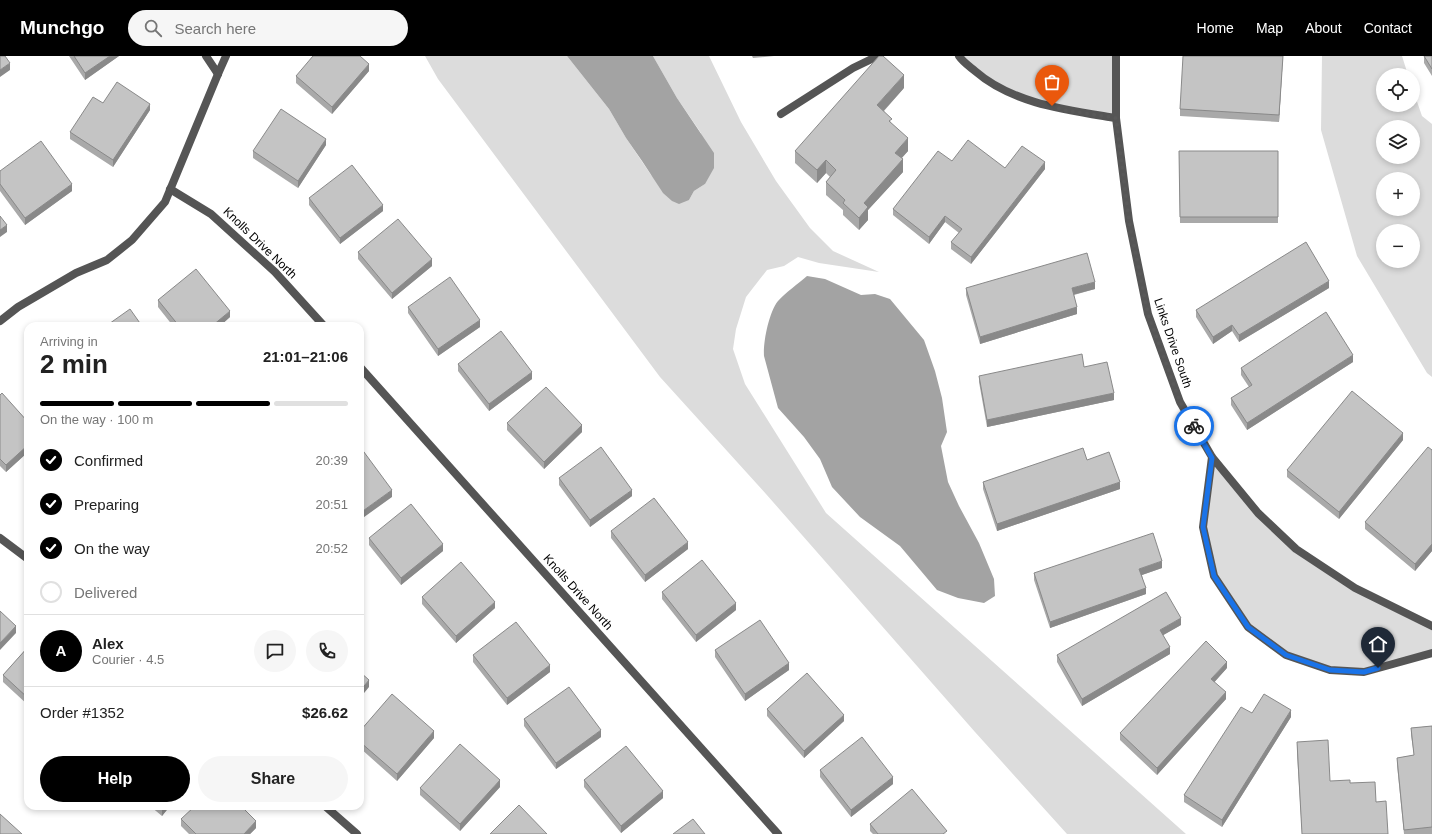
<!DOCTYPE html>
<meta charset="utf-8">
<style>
:root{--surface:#fff;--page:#f6f6f6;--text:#222;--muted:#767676;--line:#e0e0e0;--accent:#000}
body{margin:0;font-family:Arial,sans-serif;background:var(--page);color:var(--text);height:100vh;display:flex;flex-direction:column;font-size:15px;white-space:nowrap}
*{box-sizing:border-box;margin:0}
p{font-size:13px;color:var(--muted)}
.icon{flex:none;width:22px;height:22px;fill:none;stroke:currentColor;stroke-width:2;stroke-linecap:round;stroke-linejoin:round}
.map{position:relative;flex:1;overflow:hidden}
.details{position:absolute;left:24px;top:266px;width:340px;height:488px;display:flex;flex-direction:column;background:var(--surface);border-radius:12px;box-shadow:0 2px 6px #0003}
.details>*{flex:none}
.buttons{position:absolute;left:1376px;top:12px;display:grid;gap:8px}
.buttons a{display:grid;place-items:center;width:44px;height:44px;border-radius:50%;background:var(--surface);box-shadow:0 2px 6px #0003;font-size:20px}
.pin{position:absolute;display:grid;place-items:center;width:34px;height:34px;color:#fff;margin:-41px -17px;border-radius:50% 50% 50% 0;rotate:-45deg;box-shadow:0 0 4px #0007}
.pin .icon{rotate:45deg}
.courier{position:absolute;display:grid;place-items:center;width:40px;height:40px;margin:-20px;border:3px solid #1a73e8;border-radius:50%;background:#fff;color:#222;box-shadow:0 1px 5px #0007}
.head em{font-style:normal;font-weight:700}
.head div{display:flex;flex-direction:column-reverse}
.head{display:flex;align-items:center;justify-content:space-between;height:68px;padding:0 16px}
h1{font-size:26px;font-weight:700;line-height:30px}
.bar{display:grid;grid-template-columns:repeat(4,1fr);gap:6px 4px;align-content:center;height:48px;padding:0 16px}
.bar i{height:5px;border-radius:3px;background:var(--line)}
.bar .active{background:var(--accent)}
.bar p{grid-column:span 4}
.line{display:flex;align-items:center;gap:10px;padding:0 16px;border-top:1px solid var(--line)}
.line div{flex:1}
.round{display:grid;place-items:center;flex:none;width:42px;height:42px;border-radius:21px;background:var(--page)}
ol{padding:0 16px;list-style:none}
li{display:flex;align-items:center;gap:12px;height:44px}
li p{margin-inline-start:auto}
li .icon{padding:4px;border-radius:50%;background:var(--accent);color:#fff;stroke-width:4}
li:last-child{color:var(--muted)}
li i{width:22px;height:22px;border:2px solid var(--line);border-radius:50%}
.action{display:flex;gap:8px;margin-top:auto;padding:8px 16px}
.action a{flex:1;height:46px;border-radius:24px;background:var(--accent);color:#fff;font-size:16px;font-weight:700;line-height:46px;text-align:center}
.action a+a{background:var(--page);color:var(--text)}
header{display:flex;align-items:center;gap:24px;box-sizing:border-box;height:56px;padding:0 20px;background:var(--accent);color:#fff}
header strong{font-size:19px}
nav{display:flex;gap:22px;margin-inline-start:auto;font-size:14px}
.search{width:280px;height:36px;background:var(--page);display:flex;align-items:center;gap:10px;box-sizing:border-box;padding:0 14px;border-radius:22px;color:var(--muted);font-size:15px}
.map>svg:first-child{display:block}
.green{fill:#dcdcdc;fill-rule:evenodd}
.water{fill:#a3a3a3}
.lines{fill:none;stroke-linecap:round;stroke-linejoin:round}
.service{stroke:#555;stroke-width:8}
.minor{stroke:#555;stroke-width:8}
.tertiary{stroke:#555;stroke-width:8}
.wall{fill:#a9a9a9}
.shaded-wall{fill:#898989}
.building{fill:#c4c4c4;stroke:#898989}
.done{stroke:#595959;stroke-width:4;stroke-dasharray:0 7.2}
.route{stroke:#1a73e8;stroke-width:5}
.labels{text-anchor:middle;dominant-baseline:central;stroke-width:3;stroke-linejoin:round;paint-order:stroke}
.street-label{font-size:12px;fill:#000;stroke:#fff}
</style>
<header>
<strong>Munchgo</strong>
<div class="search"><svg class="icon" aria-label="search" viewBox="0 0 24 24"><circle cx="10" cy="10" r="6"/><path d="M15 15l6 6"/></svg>Search here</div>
<nav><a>Home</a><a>Map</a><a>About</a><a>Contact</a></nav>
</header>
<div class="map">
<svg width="1432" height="778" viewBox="0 0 1432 778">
<rect width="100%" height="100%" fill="#fff"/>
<path class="green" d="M425,0H567L609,53L626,82L651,119L689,144L694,135L705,128L701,77L677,42L653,0H709L741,66L776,125L810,172L833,195L879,216L819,207L798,201L784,210L767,214L746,241L736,273L733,293L745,328L826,457L1186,778H1067L975,676L766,438L660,321L438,23Z
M959,0H1116V62L1016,40Z
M1322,0H1402L1408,19H1383V49H1413V34L1422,60L1432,68V321L1427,317L1357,200L1321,74ZM1383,71H1413V101H1383ZM1383,123H1413V153H1383ZM1383,175H1413V205H1383Z
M1212,401L1296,493L1355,532L1432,570V597L1364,616L1330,614L1286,599L1248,571L1214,520L1203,471Z"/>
<path class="water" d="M567,0H653L677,42L714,97V112L705,128L694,135L689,144L679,148L672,145L663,137L642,105L626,82L609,53Z
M807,220L825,223L861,239L875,238L890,243L924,284L935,315L942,342L947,376L941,390L948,426L959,450L979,487L994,523L995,540L984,547L958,542L937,534L900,490L860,461L832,431L820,403L804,381L778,352L764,300C763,286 769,256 778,245C786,236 798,228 807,220Z"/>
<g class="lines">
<path class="service" d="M781,58L853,12L878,0"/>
<path class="minor" d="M206,0L218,18
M959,0C963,6 969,10 975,15C1013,48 1067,54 1116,62
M1116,0V62L1129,165L1148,258L1180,346L1212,401L1258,457L1296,493L1355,532L1432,570
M218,18L226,0
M170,133L211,158L275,216L324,270
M360,311L778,778
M1212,401L1203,471L1214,520L1248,571L1286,599L1330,614L1364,616L1432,597
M0,482L28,503
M325,750L357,778"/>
<path class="tertiary" d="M0,265L18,251L76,217L107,204L132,184L165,146L218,18"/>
</g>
<path class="wall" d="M69,0H119L85,24Z
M752,0H774L753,2Z
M1283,0L1279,66L1180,60V53Z
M1424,0H1432V20L1424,7Z
M369,15L332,58L296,27V20Z
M904,32L884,55L908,95L902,102L903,116L868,154V164L859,174L843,159V154L826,139V126L830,121L826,117L817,127L795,107V95Z
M103,47L150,54L113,111L70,83V76Z
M326,89L298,132L253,102V95Z
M1179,95H1278V167H1180Z
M952,105L1005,112L1045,113L971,208L951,193V186L959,177L945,166L929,188L893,159V153Z
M0,115L72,135L25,169L0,135Z
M309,142L383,155L340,188L309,149Z
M358,196L432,210L392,243L358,203Z
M966,232L1095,233L1074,239L1077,258L980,288L966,239Z
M1329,232L1239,286L1232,275L1213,288L1196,261V254Z
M158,244L230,261L220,270H173L158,251Z
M408,251L480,271L438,300L408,257Z
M1353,306L1247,374L1231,349V342L1249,331L1241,319V312Z
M458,308L532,323L489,355L458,315Z
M1084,311L1114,344L987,371L979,326V320Z
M28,328V337L27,336V329Z
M0,339L28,366V396L6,416L0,410Z
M507,367L582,376L544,413L507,374Z
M1403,384L1339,463L1287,421V414Z
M1432,394V495L1415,515L1365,473V466Z
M1087,404L1120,433L997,475L983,433V426Z
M559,422L632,440L590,471L559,429Z
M611,475L688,493L645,526L611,482Z
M369,482L443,495L401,529L369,489Z
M1162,512L1142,519L1146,538L1050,572L1034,524V517Z
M662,536L736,554L696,586L662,543Z
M422,541L495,552L456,587L422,548Z
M1181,569L1163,579L1170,598L1082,650L1057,606V599Z
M28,591V649L3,626V619Z
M715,594L789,614L745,645L715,601Z
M473,599L550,616L507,649L473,606Z
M1227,612L1214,626L1226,643L1157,719L1120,684V677Z
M767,653L844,665L804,702L767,660Z
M1252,657L1291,661L1222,771L1184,746V739Z
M524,663L601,681L556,713L524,670Z
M1432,670V778H1404L1397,709V702L1414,699L1411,679V672Z
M360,675L434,682L397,725L360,692Z
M1297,686L1330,725L1350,727L1376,746L1388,778H1302L1297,698Z
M820,714L893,728L851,761L820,721Z
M584,724L663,742L621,777L584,731Z
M500,731L460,775L420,739V732Z
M150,750H170L162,760Z
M181,763L256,772L250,778H189L181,770Z
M870,768L947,778H873L870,775Z"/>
<path class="shaded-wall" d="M110,0H119L85,24V17Z
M1283,0L1279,66V59Z
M10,7V14L0,21V14Z
M369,8V15L332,58V51Z
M904,19V32L877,62V49Z
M150,48V54L113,111V104Z
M908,82V95L895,109V97Z
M326,83V89L298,132V125Z
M903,103V116L868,154V164L859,174V162L864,147Z
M826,104V117L817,127V114Z
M1045,106V113L971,208V201Z
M72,128V135L25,169V162Z
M383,149V155L340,188V182Z
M945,160V166L929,188V181Z
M7,169V176L0,181V174Z
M432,203V210L392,243V237Z
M1329,225V232L1239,286V279Z
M1095,226V233L1072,239V232Z
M1077,251V258L980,288V281Z
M230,255V261L220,270H212Z
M480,264V271L438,300V293Z
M1232,269V275L1213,288V281Z
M1353,299V306L1247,374V367Z
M532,316V323L489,355V348Z
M1114,337V344L987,371V364Z
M582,369V376L544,413V406Z
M1403,377V384L1339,463V456Z
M28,389V396L6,416V409Z
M1120,426V433L997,475V468Z
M392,434V441L360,464V457Z
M632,434V440L590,471V464Z
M688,486V493L645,526V519Z
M443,488V495L401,529V522Z
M1432,488V495L1415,515V508Z
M1162,505V512L1139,520V513Z
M1146,532V538L1050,572V566Z
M495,546V552L456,587V580Z
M736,547V554L696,586V579Z
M1181,562V569L1160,581V574Z
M16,570V577L0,594V587Z
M1170,591V598L1082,650V643Z
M1227,606V612L1211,630V623Z
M789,607V614L745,645V638Z
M550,609V616L507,649V642Z
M369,624V631L360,642V635Z
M1226,636V643L1157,719V712Z
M1291,654V661L1222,771V764Z
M844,659V665L804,702V695Z
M601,674V681L556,713V707Z
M434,675V682L397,725V718Z
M893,721V728L851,761V754Z
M500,724V731L460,775V768Z
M663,735V742L621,777V770Z
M164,750H170L162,760V753Z
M256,765V772L250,778H244Z"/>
<path class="building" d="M0,0H5L10,7L0,14Z
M74,0H110L85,17Z
M313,0H360L369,8L332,51L296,20Z
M879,0H883L904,19L877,49L892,63L889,65L908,82L895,97L903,103L864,147L868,151L859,162L843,147L845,144L826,126L836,114L826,104L817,114L795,95Z
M1183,0H1283L1279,59L1180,53Z
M1424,0H1432V13Z
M117,26L150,48L113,104L70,76L93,41L103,47Z
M281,53L326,83L298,125L253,95Z
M968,84L1005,112L1022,90L1045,106L971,201L951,186L962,173L945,160L929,181L893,153L938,95L952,105Z
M41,85L72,128L25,162L0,128V115Z
M1179,95H1278V161H1180Z
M352,109L383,149L340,182L309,142Z
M0,160L7,169L0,174Z
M398,163L432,203L392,237L358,196Z
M1306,186L1329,225L1239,279L1232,269L1213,281L1196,254Z
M1087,197L1095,226L1072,232L1077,251L980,281L966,232Z
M196,213L230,255L212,270H179L158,244Z
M450,221L480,264L438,293L408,251Z
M130,253L142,270H106Z
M1326,256L1353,299L1247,367L1231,342L1252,329L1241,312Z
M501,275L532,316L489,348L458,308Z
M1082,298L1084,311L1107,306L1114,337L987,364L979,320Z
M546,331L582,369L544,406L507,367Z
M1352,335L1403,377L1339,456L1287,414Z
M2,337L28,366V389L6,409L0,403V339Z
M601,391L632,434L590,464L559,422Z
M1428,391L1432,394V488L1415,508L1365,466Z
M361,392L392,434L360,457V393Z
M1083,392L1087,404L1109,396L1120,426L997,468L983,426Z
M654,442L688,486L645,519L611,475Z
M411,448L443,488L401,522L369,482Z
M1153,477L1162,505L1139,513L1146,532L1050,566L1034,517Z
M702,504L736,547L696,579L662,536Z
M461,506L495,546L456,580L422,541Z
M1166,536L1181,562L1160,574L1170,591L1082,643L1057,599Z
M0,555L16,570L0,587Z
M760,564L789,607L745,638L715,594Z
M516,566L550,609L507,642L473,599Z
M1206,585L1227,606L1211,623L1226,636L1157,712L1120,677Z
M28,591V642L3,619Z
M360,616L369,624L360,635Z
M807,617L844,659L804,695L767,653Z
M569,631L601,674L556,707L524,663Z
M392,638L434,675L397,718L360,686V675Z
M1264,638L1291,654L1222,764L1184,739L1241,651L1252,657Z
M1432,670V771L1404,774L1397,702L1414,699L1411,672Z
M862,681L893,721L851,754L820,714Z
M1328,684L1330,725L1350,724V727L1375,726L1376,746L1386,745L1388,778H1302L1297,686Z
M460,688L500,724L460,768L420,732Z
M626,690L663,735L621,770L584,724Z
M912,733L947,775L943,778H878L870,768Z
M519,749L547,778H490Z
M158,750H164L162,753Z
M195,750H241L256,765L244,778H196L181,763Z
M0,758L22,778H0Z
M693,763L705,778H673Z"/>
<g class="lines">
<path class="done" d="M1052,50L1063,54L1116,62L1129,165L1148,258L1180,346L1194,370"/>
<path class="route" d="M1194,370L1212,402L1203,471L1214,520L1248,571L1286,599L1330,614L1364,616L1378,612"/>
</g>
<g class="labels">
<g class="street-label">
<text transform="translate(260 187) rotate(44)">Knolls Drive North</text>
<text transform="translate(1173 287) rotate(71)">Links Drive South</text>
<text transform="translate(578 536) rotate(48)">Knolls Drive North</text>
</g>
</g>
</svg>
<div class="buttons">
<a><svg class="icon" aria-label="locate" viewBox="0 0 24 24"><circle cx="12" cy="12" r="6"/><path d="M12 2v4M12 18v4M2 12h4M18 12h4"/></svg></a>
<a><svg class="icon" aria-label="layers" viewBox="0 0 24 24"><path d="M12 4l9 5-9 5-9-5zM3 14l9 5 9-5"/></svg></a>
<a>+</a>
<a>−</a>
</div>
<div class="pin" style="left:1052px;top:50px;background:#ea580c"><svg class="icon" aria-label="bag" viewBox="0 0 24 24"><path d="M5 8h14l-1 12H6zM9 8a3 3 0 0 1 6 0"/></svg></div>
<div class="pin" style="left:1378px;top:612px;background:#1f2937"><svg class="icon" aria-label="home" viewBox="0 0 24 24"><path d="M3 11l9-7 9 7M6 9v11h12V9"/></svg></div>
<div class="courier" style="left:1194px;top:370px"><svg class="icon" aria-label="bike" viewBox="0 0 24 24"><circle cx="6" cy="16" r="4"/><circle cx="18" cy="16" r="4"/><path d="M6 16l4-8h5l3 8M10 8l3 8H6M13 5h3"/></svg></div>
<section class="details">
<div class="head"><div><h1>2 min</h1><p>Arriving in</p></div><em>21:01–21:06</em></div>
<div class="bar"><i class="active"></i><i class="active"></i><i class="active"></i><i></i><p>On the way · 100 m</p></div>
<ol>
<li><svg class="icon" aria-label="check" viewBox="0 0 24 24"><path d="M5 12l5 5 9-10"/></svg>Confirmed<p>20:39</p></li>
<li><svg class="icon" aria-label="check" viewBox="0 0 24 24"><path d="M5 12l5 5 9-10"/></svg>Preparing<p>20:51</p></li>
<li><svg class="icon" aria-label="check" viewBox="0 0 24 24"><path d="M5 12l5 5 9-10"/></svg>On the way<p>20:52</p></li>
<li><i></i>Delivered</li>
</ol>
<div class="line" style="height:72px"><b class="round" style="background:var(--accent);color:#fff">A</b><div><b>Alex</b><p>Courier · 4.5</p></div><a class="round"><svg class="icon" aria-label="chat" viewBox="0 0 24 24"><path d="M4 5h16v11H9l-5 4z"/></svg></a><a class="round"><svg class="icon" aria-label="phone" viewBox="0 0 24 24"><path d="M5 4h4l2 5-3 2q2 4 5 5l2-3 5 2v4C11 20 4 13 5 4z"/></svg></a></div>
<div class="line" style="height:52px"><div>Order #1352</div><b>$26.62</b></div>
<div class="action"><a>Help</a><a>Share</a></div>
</section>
</div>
